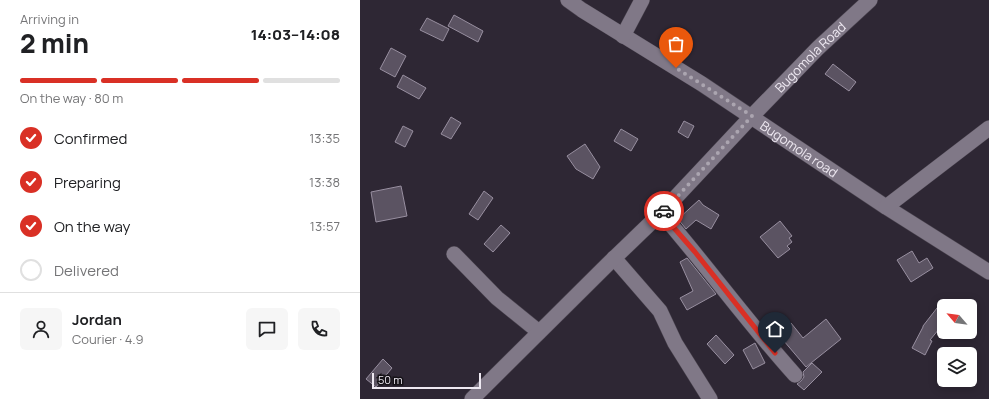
<!DOCTYPE html>
<meta charset="utf-8">
<style>
:root{--surface:#fff;--page:#f6f6f6;--text:#202124;--muted:#757577;--line:#e0e0e0;--accent:#d93025}
body{margin:0;font-family:Manrope,sans-serif;background:var(--page);color:var(--text);height:100vh;display:flex;flex-direction:column;font-size:15px;white-space:nowrap}
*{box-sizing:border-box;margin:0}
p{font-size:13px;color:var(--muted)}
.icon{flex:none;width:22px;height:22px;fill:none;stroke:currentColor;stroke-width:2;stroke-linecap:round;stroke-linejoin:round}
.map{position:relative;flex:1;overflow:hidden}
.panel{display:flex;flex-direction:column;background:var(--surface);width:360px}
.panel>*{flex:none}
.needle{width:26px;rotate:298deg}
.fabs{position:absolute;left:577px;top:299px;display:grid;gap:8px}
.fabs a{display:grid;place-items:center;width:40px;height:40px;border-radius:6px;background:var(--surface);box-shadow:0 2px 10px #0003;font-size:20px}
.scale{position:absolute;left:12px;bottom:10px;width:109px;box-sizing:border-box;padding-left:4px;border:2px solid #eee9f2;border-top:0;font-size:11px;line-height:14px;white-space:nowrap;color:#eee9f2;-webkit-text-stroke:3px #151217;paint-order:stroke}
.pin{position:absolute;display:grid;place-items:center;width:34px;height:34px;color:#fff;margin:-41px -17px;border-radius:50% 50% 50% 0;rotate:-45deg;box-shadow:0 0 4px #0007}
.pin .icon{rotate:45deg}
.courier{position:absolute;display:grid;place-items:center;width:40px;height:40px;margin:-20px;border:3px solid #d93025;border-radius:50%;background:#fff;color:#222;box-shadow:0 1px 5px #0007}
.headline em{font-style:normal;font-weight:800}
.headline div{display:flex;flex-direction:column-reverse}
.headline{display:flex;align-items:center;justify-content:space-between;height:68px;padding:0 20px}
h1{font-size:26px;font-weight:800;line-height:30px}
.bar{display:grid;grid-template-columns:repeat(4,1fr);gap:6px 4px;align-content:center;height:48px;padding:0 20px}
.bar i{height:5px;border-radius:3px;background:var(--line)}
.bar .current{background:var(--accent)}
.bar p{grid-column:span 4}
.line{display:flex;align-items:center;gap:10px;padding:0 20px;border-top:1px solid var(--line)}
.line div{flex:1}
.round{display:grid;place-items:center;flex:none;width:42px;height:42px;border-radius:6px;background:var(--page)}
ol{padding:0 20px;list-style:none}
li{display:flex;align-items:center;gap:12px;height:44px}
li p{margin-inline-start:auto}
li .icon{padding:4px;border-radius:50%;background:var(--accent);color:#fff;stroke-width:4}
li:last-child{color:var(--muted)}
li i{width:22px;height:22px;border:2px solid var(--line);border-radius:50%}
main{display:flex;flex:1;min-height:0}
.map>svg:first-child{display:block}
.building{fill:#5b5362;stroke:#988fa0}
.lines{fill:none;stroke-linecap:round;stroke-linejoin:round}
.minor-casing{stroke:#4a444f;stroke-width:16}
.minor{stroke:#807887;stroke-width:15}
.done{stroke:#aba5b0;stroke-width:4;stroke-dasharray:0 7.2}
.route{stroke:#d93025;stroke-width:5}
.labels{text-anchor:middle;dominant-baseline:central;stroke-width:4;stroke-linejoin:round;paint-order:stroke}
.street-label{font-size:13px;fill:#eee9f2;stroke:#151217}
</style>
<main>
<section class="panel">
<div class="headline"><div><h1>2 min</h1><p>Arriving in</p></div><em>14:03–14:08</em></div>
<div class="bar"><i class="current"></i><i class="current"></i><i class="current"></i><i></i><p>On the way · 80 m</p></div>
<ol>
<li><svg class="icon" aria-label="check" viewBox="0 0 24 24"><path d="M5 12l5 5 9-10"/></svg>Confirmed<p>13:35</p></li>
<li><svg class="icon" aria-label="check" viewBox="0 0 24 24"><path d="M5 12l5 5 9-10"/></svg>Preparing<p>13:38</p></li>
<li><svg class="icon" aria-label="check" viewBox="0 0 24 24"><path d="M5 12l5 5 9-10"/></svg>On the way<p>13:57</p></li>
<li><i></i>Delivered</li>
</ol>
<div class="line" style="height:72px"><a class="round"><svg class="icon" aria-label="person" viewBox="0 0 24 24"><circle cx="12" cy="8" r="4"/><path d="M4 21q1-7 8-7t8 7"/></svg></a><div><b>Jordan</b><p>Courier · 4.9</p></div><a class="round"><svg class="icon" aria-label="chat" viewBox="0 0 24 24"><path d="M4 5h16v11H9l-5 4z"/></svg></a><a class="round"><svg class="icon" aria-label="phone" viewBox="0 0 24 24"><path d="M5 4h4l2 5-3 2q2 4 5 5l2-3 5 2v4C11 20 4 13 5 4z"/></svg></a></div>
</section>
<div class="map">
<svg width="629" height="399" viewBox="0 0 629 399">
<rect width="100%" height="100%" fill="#2e2734"/>
<path class="building" d="M94,15L123,31L118,42L88,26Z
M67,18L89,29L83,41L60,30Z
M31,48L46,56L35,77L20,69Z
M473,64L496,82L489,91L465,74Z
M43,75L66,88L59,99L37,87Z
M91,117L101,123L91,139L81,134Z
M324,121L334,126L328,138L318,132Z
M43,126L53,131L45,147L35,142Z
M261,129L278,139L271,151L254,141Z
M225,144L240,167L233,179L216,169L207,156Z
M41,186L47,216L16,222L11,192Z
M124,191L133,198L118,220L109,214Z
M339,200L343,205L359,215L351,229L336,220L326,229L318,219Z
M420,221L432,236L429,238L432,242L427,246L430,249L418,258L400,237Z
M141,225L150,233L133,252L124,244Z
M552,251L559,263L567,258L573,268L551,282L537,260Z
M327,258L356,294L327,310L320,298L333,291L320,262Z
M584,299V323L570,340L572,341L565,355L552,348L563,327V326Z
M466,319L481,339L446,367L418,334L431,323L443,338Z
M356,335L374,355L365,364L347,344Z
M395,343L405,363L393,369L383,350Z
M23,359L32,368L16,387L6,379Z
M452,363L462,372L444,390L437,384L441,381L444,377L443,372Z"/>
<g class="lines">
<defs>
<g id="minor">
<path id="s1" d="M208,0L222,10L342,84L526,207L629,272"/>
<path d="M263,36L282,0"/>
<path d="M526,207L629,128"/>
<path d="M301,213C347,266 388,323 435,375"/>
<path d="M94,254L137,298L179,332"/>
<path d="M254,258L300,311L315,343L350,399"/>
<path id="s2" d="M112,399L247,265L301,213L392,116L458,48L510,0"/>
</g>
</defs>
<use href="#minor" class="minor-casing"/>
<use href="#minor" class="minor"/>
</g>
<g class="lines">
<path class="done" d="M304,211L392,116L316,68"/>
<path class="route" d="M304,211L301,213L335,252L415,353"/>
</g>
<g class="labels">
<g class="street-label">
<text stroke="none"><textPath href="#s2" startOffset="481">Bugomola Road</textPath></text>
<text stroke="none"><textPath href="#s1" startOffset="275">Bugomola road</textPath></text>
</g>
</g>
</svg>
<div class="fabs">
<a><svg class="needle" viewBox="-14 -14 28 28"><path d="M0-13l5 13h-10z" fill="#e53935"/><path d="M0 13l5-13h-10z" fill="#757577"/></svg></a>
<a><svg class="icon" aria-label="layers" viewBox="0 0 24 24"><path d="M12 4l9 5-9 5-9-5zM3 14l9 5 9-5"/></svg></a>
</div>
<div class="scale">50 m</div>
<div class="pin" style="left:316px;top:68px;background:#ea580c"><svg class="icon" aria-label="bag" viewBox="0 0 24 24"><path d="M5 8h14l-1 12H6zM9 8a3 3 0 0 1 6 0"/></svg></div>
<div class="pin" style="left:415px;top:353px;background:#1f2937"><svg class="icon" aria-label="home" viewBox="0 0 24 24"><path d="M3 11l9-7 9 7M6 9v11h12V9"/></svg></div>
<div class="courier" style="left:304px;top:211px"><svg class="icon" aria-label="car" viewBox="0 0 24 24"><path d="M5 17H2v-5l4-1 3-4h7l3 4 3 1v5h-3M9 17h6M6 11h13"/><circle cx="7" cy="17" r="2"/><circle cx="17" cy="17" r="2"/></svg></div>
</div>
</main>
